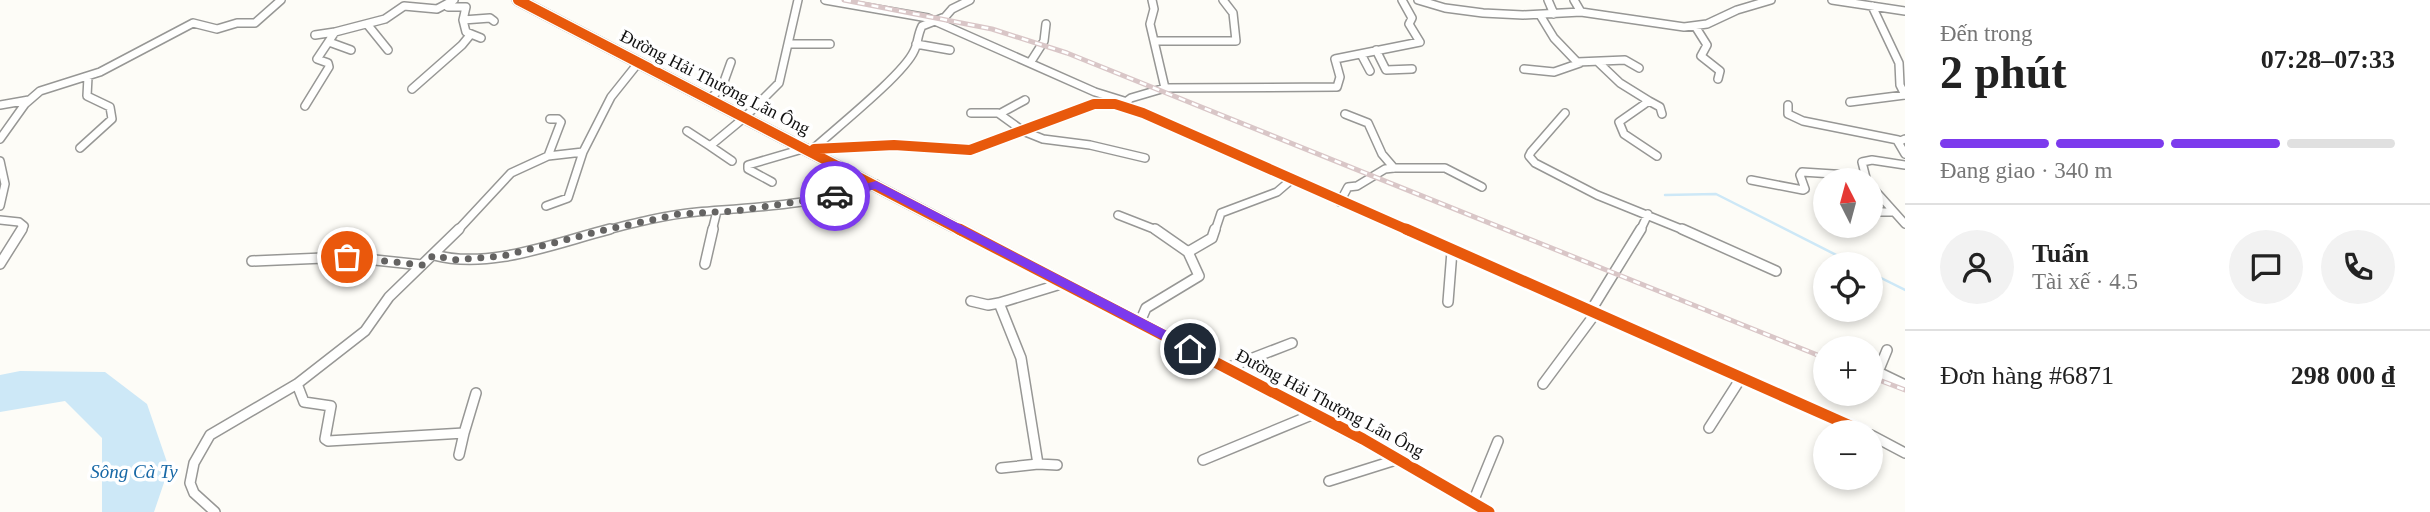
<!DOCTYPE html>
<html lang="vi">
<meta charset="utf-8">
<style>
:root{--surface:#fff;--page:#f2f2f2;--text:#222;--muted:#767676;--line:#e0e0e0;--accent:#7c3aed}
body{margin:0;font-family:"Times New Roman",serif;background:var(--page);color:var(--text);height:100vh;display:flex;flex-direction:column;font-size:26px;white-space:nowrap}
*{box-sizing:border-box;margin:0}
p{font-size:23px;color:var(--muted)}
.icon{flex:none;width:38px;height:38px;fill:none;stroke:currentColor;stroke-width:2;stroke-linecap:round;stroke-linejoin:round}
.map{position:relative;flex:1;overflow:hidden}
.details{display:flex;flex-direction:column;background:var(--surface);width:525px}
.details>*{flex:none}
.needle{width:46px;rotate:354deg}
.buttons{position:absolute;left:1813px;top:168px;display:grid;gap:14px}
.buttons a{display:grid;place-items:center;width:70px;height:70px;border-radius:50%;background:var(--surface);box-shadow:0 4px 10px #0003;font-size:35px}
.pin{position:absolute;display:grid;place-items:center;width:60px;height:60px;color:#fff;margin:-30px;border:4px solid #fff;border-radius:50%;box-shadow:0 2px 7px #0007}
.courier{position:absolute;display:grid;place-items:center;width:70px;height:70px;margin:-35px;border:5px solid #7c3aed;border-radius:50%;background:#fff;color:#222;box-shadow:0 2px 9px #0007}
.headline em{font-style:normal;font-weight:700}
.headline div{display:flex;flex-direction:column-reverse}
.headline{display:flex;align-items:center;justify-content:space-between;height:119px;padding:0 35px}
h1{font-size:46px;font-weight:700;line-height:52px}
.bar{display:grid;grid-template-columns:repeat(4,1fr);gap:10px 7px;align-content:center;height:84px;padding:0 35px}
.bar i{height:9px;border-radius:5px;background:var(--line)}
.bar .selected{background:var(--accent)}
.bar p{grid-column:span 4}
.line{display:flex;align-items:center;gap:18px;padding:0 35px;border-top:2px solid var(--line)}
.line div{flex:1}
.round{display:grid;place-items:center;flex:none;width:74px;height:74px;border-radius:37px;background:var(--page)}
main{display:flex;flex:1;min-height:0}
.map>svg:first-child{display:block}
.water{fill:#cde8f7}
.lines{fill:none;stroke-linecap:round;stroke-linejoin:round}
.stream{stroke:#cde8f7;stroke-width:2.5}
.minor-far1-casing{stroke:#979795;stroke-width:10}
.minor-casing{stroke:#979795;stroke-width:12}
.tertiary-far1-casing{stroke:#979795;stroke-width:13}
.tertiary-casing{stroke:#979795;stroke-width:15}
.minor-far1{stroke:#fffffe;stroke-width:7}
.minor{stroke:#fffffe;stroke-width:9}
.tertiary-far1{stroke:#fffffe;stroke-width:10}
.tertiary{stroke:#fffffe;stroke-width:11}
.rail-casing{stroke:#d9c6c7;stroke-width:5}
.rail{stroke:#fff;stroke-width:2.5;stroke-dasharray:7;stroke-linecap:butt}
.cycleway-far1-casing{stroke:#fff;stroke-width:13}
.cycleway-casing{stroke:#fff;stroke-width:16}
.cycleway-far1{stroke:#e8590c;stroke-width:10}
.cycleway{stroke:#e8590c;stroke-width:11}
.route{fill:#7c3aed}
.done{stroke:#646362;stroke-width:7;stroke-dasharray:0 12.6}
.labels{text-anchor:middle;dominant-baseline:central;stroke-width:7;stroke-linejoin:round;paint-order:stroke}
.street-label{font-size:18px;fill:#111;stroke:#fff}
.water-label{font-size:19px;font-style:italic;fill:#1768a6;stroke:#fff}
</style>
<main>
<div class="map">
<svg width="1905" height="512" viewBox="0 0 1905 512">
<rect width="100%" height="100%" fill="#fdfcf7"/>
<path class="water" d="M20,371L105,372L147,404L169,468L154,512H102V438L65,401L0,412V375Z"/>
<g class="lines">
<path class="stream" d="M1665,195L1716,194L1854,264
M1871,273L1905,290"/>
<defs>
<path id="minor-far1" d="M825,0L928,18L1095,92L1124,101
M1152,0L1154,9L1150,24L1165,88
M1418,0L1445,8L1483,13L1523,15L1581,12L1684,27L1707,24L1737,10L1771,0
M1548,0L1554,14
M1574,0L1581,12
M1832,0L1905,11
M1872,6L1899,63L1900,85L1905,95
M448,7H466L463,20L466,32L481,38
M1540,15L1554,38L1577,62L1625,60L1639,68
M463,20L490,18L494,21
M367,24L388,50
M1695,26L1707,45L1701,56L1720,71L1718,79
M315,35L335,32
M1156,41H1236L1233,13L1223,0
M329,42L351,50
M788,44H830
M916,44L950,50
M1376,50L1386,70L1412,69
M1361,54L1370,71
M1598,62L1620,83L1649,101
M1030,63L1044,41L1046,24
M1524,69L1554,72L1580,63
M412,89L462,45L471,34
M710,99L722,87L731,62
M1850,102L1905,95
M0,105L29,100
M1788,105V114L1803,121L1898,140
M305,106L329,67L328,63L317,59L335,32L385,19L404,6L437,9L454,0
M1120,106L1131,98L1165,88L1337,87L1340,77L1335,59L1420,42L1409,24L1412,18L1402,0
M971,113H998L1023,131L1043,139L1090,145L1145,158
M1001,113L1025,100
M1565,113L1531,152L1529,156L1535,163L1597,195L1686,231
M1345,114L1368,123L1382,154L1394,168
M687,131L710,146L745,117L779,83L798,0
M0,139L25,104L40,91L100,72L193,23L217,29L237,23H255L281,0
M1905,139L1898,142L1905,154
M710,146L732,161
M80,148L112,119L110,107L87,96L88,77
M813,149C835,129 904,74 914,51C918,44 917,36 922,26L945,17L952,9L970,0
M814,149L894,145L970,150L1094,104H1115L1143,113L1410,231
M548,156L561,122L558,119H550
M1657,156L1624,134L1619,122L1649,101L1660,107L1662,114
M0,161L5,184L0,206
M1866,178L1862,162L1872,160L1905,165
M1751,180L1803,190L1805,189L1800,175L1802,172L1865,176
M772,182L748,169V165L806,148
M1871,186L1905,224
M1340,202L1348,187L1357,186L1385,169L1394,168H1445L1482,187
M546,206L568,198L583,152
M1871,212H1892
M1118,215L1159,231
M0,220L19,222L24,226L21,231
M457,231L511,173L548,156L583,152L611,97L639,62
M603,231C634,223 665,215 697,212C757,207 819,205 876,184
M712,231L717,211
M1215,231L1221,213L1277,192L1291,180
M1640,231L1648,214"/>
<path id="minor" d="M1155,229L1188,252L1212,238L1215,229
M1406,229L1864,432
M1682,229L1776,271
M434,255C490,270 555,243 610,229
M252,261L347,257L422,265
M0,264L22,229
M705,264L713,229
M971,301L988,305L999,303
M1448,302L1452,251
M1590,312L1641,229
M1140,322L1146,308L1199,276L1188,252
M1887,350L1878,372L1905,385
M1227,368L1292,343
M297,384L304,402L331,406L325,439L328,441L464,433L476,393
M1543,384L1595,314
M1709,428L1741,378
M1871,435L1905,453
M459,455L464,433
M1203,460L1314,414
M1057,465L1038,464L1021,358L999,303L1064,283
M1001,468L1038,464
M1329,481L1399,459
M1473,502L1498,441
M215,512L194,493L190,483L194,463L210,435L297,384L365,331L389,297L459,229"/>
<path id="tertiary-far1" d="M518,0L962,231"/>
<path id="tertiary" d="M959,229L1363,439L1489,512"/>
</defs>
<use href="#minor-far1" class="minor-far1-casing"/>
<use href="#minor" class="minor-casing"/>
<use href="#tertiary-far1" class="tertiary-far1-casing"/>
<use href="#tertiary" class="tertiary-casing"/>
<use href="#minor-far1" class="minor-far1"/>
<use href="#minor" class="minor"/>
<use href="#tertiary-far1" class="tertiary-far1"/>
<use href="#tertiary" class="tertiary"/>
<defs>
<path id="rail" d="M844,0L992,29L1067,53L1825,358
M1871,377L1905,390"/>
</defs>
<use href="#rail" class="rail-casing"/>
<use href="#rail" class="rail"/>
<defs>
<path id="cycleway-far1" d="M518,0L962,231
M814,149L894,145L970,150L1094,104H1115L1143,113L1410,231"/>
<path id="cycleway" d="M959,229L1363,439L1489,512
M1406,229L1864,432"/>
</defs>
<use href="#cycleway-far1" class="cycleway-far1-casing"/>
<use href="#cycleway" class="cycleway-casing"/>
<use href="#cycleway-far1" class="cycleway-far1"/>
<use href="#cycleway" class="cycleway"/>
</g>
<path class="route" d="M876,181L1194,345V352H1186L875,189L835,200L829,196L831,193Z"/>
<g class="lines">
<path class="done" d="M347,257L422,265L434,255L453,260L503,256L600,231L679,214L736,211L835,196"/>
</g>
<g class="labels">
<g class="street-label">
<text transform="translate(715 82) rotate(27)">Đường Hải Thượng Lãn Ông</text>
<text transform="translate(1330 403) rotate(28)">Đường Hải Thượng Lãn Ông</text>
</g>
<g class="water-label">
<text x="134" y="471">Sông Cà Ty</text>
</g>
</g>
</svg>
<div class="buttons">
<a><svg class="needle" viewBox="-14 -14 28 28"><path d="M0-13l5 13h-10z" fill="#e53935"/><path d="M0 13l5-13h-10z" fill="#767676"/></svg></a>
<a><svg class="icon" aria-label="locate" viewBox="0 0 24 24"><circle cx="12" cy="12" r="6"/><path d="M12 2v4M12 18v4M2 12h4M18 12h4"/></svg></a>
<a>+</a>
<a>−</a>
</div>
<div class="pin" style="left:347px;top:257px;background:#ea580c"><svg class="icon" aria-label="bag" viewBox="0 0 24 24"><path d="M5 8h14l-1 12H6zM9 8a3 3 0 0 1 6 0"/></svg></div>
<div class="pin" style="left:1190px;top:349px;background:#1f2937"><svg class="icon" aria-label="home" viewBox="0 0 24 24"><path d="M3 11l9-7 9 7M6 9v11h12V9"/></svg></div>
<div class="courier" style="left:835px;top:196px"><svg class="icon" aria-label="car" viewBox="0 0 24 24"><path d="M5 17H2v-5l4-1 3-4h7l3 4 3 1v5h-3M9 17h6M6 11h13"/><circle cx="7" cy="17" r="2"/><circle cx="17" cy="17" r="2"/></svg></div>
</div>
<section class="details">
<div class="headline"><div><h1>2 phút</h1><p>Đến trong</p></div><em>07:28–07:33</em></div>
<div class="bar"><i class="selected"></i><i class="selected"></i><i class="selected"></i><i></i><p>Đang giao · 340 m</p></div>
<div class="line" style="height:126px"><a class="round"><svg class="icon" aria-label="person" viewBox="0 0 24 24"><circle cx="12" cy="8" r="4"/><path d="M4 21q1-7 8-7t8 7"/></svg></a><div><b>Tuấn</b><p>Tài xế · 4.5</p></div><a class="round"><svg class="icon" aria-label="chat" viewBox="0 0 24 24"><path d="M4 5h16v11H9l-5 4z"/></svg></a><a class="round"><svg class="icon" aria-label="phone" viewBox="0 0 24 24"><path d="M5 4h4l2 5-3 2q2 4 5 5l2-3 5 2v4C11 20 4 13 5 4z"/></svg></a></div>
<div class="line" style="height:91px"><div>Đơn hàng #6871</div><b>298 000 ₫</b></div>
</section>
</main>
